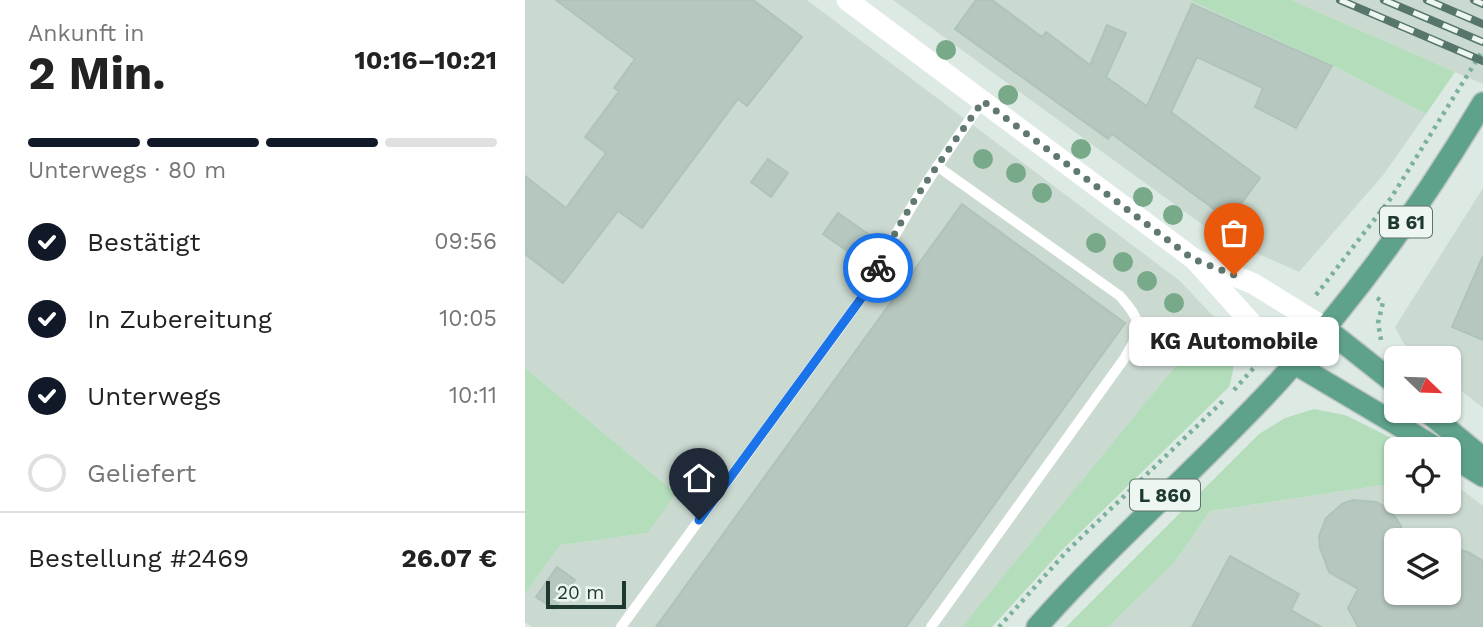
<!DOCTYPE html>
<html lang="de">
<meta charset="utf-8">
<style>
:root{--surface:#fff;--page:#f2f2f2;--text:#222;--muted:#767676;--line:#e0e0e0;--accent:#111827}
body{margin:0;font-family:"Work Sans",sans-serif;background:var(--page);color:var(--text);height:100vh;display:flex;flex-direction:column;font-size:26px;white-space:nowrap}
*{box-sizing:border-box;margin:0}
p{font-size:23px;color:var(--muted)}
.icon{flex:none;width:38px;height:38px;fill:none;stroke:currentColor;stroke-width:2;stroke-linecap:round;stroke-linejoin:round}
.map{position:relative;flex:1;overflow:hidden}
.drawer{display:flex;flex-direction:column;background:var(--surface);width:525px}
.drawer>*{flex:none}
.needle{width:46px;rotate:113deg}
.tools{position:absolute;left:859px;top:346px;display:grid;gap:14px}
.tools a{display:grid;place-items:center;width:77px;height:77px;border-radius:10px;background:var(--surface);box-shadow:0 2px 5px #0004;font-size:35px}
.scale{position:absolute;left:21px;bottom:18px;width:80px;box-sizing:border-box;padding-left:7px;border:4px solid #1e3a30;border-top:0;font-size:19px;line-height:24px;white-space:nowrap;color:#1e3a30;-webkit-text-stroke:5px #edf6f1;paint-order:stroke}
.pin{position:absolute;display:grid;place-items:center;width:60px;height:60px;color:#fff;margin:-72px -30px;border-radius:50% 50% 50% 0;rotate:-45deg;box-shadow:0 0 7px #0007}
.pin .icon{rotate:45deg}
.courier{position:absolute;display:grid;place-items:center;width:70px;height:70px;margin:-35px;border:5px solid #1a73e8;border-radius:50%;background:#fff;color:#222;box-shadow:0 2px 9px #0007}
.bubble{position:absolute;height:49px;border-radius:10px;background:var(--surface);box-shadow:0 2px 5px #0004;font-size:23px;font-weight:700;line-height:49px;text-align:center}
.summary em{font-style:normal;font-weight:700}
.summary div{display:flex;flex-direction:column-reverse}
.summary{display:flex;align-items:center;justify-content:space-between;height:119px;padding:0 28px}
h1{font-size:46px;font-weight:700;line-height:52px}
.bar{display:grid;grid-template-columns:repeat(4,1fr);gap:10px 7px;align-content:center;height:84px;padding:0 28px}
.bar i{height:9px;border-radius:5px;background:var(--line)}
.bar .selected{background:var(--accent)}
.bar p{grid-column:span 4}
.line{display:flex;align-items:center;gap:18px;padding:0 28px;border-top:2px solid var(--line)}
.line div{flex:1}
ol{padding:0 28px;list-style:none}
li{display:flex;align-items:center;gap:21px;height:77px}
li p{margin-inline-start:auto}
li .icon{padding:7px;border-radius:50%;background:var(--accent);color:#fff;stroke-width:4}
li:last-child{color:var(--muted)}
li i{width:38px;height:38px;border:4px solid var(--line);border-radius:50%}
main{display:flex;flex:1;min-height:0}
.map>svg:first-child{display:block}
.built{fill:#cbdad1;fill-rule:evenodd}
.green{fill:#b3ddbb}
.building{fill:#b5c7be;stroke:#afc4b9;stroke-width:2}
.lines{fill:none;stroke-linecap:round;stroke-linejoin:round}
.primary-casing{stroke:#bcc4c1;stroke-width:24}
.path{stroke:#7bb09a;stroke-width:4.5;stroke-dasharray:3.5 5;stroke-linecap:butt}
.service{stroke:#fff;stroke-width:10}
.tertiary{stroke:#fff;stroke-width:21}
.primary{stroke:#5ea28b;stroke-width:21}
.rail-casing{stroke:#57766b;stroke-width:8}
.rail{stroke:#edf6f1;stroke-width:5;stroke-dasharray:16;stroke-linecap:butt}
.tree{fill:#78a988}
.done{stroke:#60786f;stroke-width:7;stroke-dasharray:0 12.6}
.route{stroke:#1a73e8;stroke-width:9}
.labels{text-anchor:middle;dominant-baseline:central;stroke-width:6;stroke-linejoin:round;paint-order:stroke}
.shield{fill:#edf6f1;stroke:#5c726a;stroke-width:2}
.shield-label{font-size:19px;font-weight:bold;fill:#1e3a30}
</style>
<main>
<section class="drawer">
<div class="summary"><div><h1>2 Min.</h1><p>Ankunft in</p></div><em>10:16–10:21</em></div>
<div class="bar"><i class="selected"></i><i class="selected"></i><i class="selected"></i><i></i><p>Unterwegs · 80 m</p></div>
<ol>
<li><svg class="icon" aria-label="check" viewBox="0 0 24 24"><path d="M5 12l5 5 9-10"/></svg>Bestätigt<p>09:56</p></li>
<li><svg class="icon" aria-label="check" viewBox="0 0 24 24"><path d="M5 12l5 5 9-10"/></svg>In Zubereitung<p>10:05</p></li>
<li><svg class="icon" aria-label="check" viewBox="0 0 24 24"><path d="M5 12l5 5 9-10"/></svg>Unterwegs<p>10:11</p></li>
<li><i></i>Geliefert</li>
</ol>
<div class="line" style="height:91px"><div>Bestellung #2469</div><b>26.07 €</b></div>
</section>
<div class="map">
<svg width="958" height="627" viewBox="0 0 958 627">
<rect width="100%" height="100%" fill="#dceae3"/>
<path class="built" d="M0,0H282L655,281L690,318L440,627H7L0,622V594L35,545L123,533L151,493L0,368Z
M368,0H664L807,65L901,114L859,174L774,272L693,236Z
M766,0H958V84L930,72Z
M958,188V408L924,381V359H897L879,344L870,327Z
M924,480L958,506V627H583L649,563L685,511L871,483L872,502H924ZM872,541H924V593H872Z"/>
<path class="green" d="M664,0H766L930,72L901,114L807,65Z
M690,318C706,344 714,356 704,387L535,552L467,627H437Z
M0,368L151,493L123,533L35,545L0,594Z
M789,409L820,415L891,450H872L871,483L685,511L649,563L583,627H541L734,434L760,418Z"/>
<path class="building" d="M31,0H228L277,37L222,106L213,99L117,228L93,211L38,283L0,254V176L41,208L81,153L60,137L94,91L89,88L110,59Z
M451,0H467L517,37L521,32L565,65L582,25L601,33L581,77L622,106L667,4L807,66L771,128L730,107L738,88L672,57L646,112L735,178L704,220L587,134L583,139L430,29Z
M243,159L263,173L246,197L226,182Z
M437,204L600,323L381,627H131Z
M313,213L349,238L334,259L298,234Z
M958,256V340L927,327Z
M828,500L852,502L866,511L876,526L879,541H872V593H924V547L943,552L958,561V627H833L823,608L833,589L804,572L795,548L794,536L801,518L817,504Z
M705,556L774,594L766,610L796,627H667Z
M32,567L50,580L29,609L11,597Z"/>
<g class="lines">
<defs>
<path id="primary" d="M800,328L872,385
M770,364L915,450
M901,411L958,458
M924,455L958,476
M512,627C588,541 676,466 754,381C832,296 899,202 958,103"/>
</defs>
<use href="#primary" class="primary-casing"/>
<path class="path" d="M791,295L866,198L958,50
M852,298L858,302L853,323L856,340
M709,390L733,363
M474,627L542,551L698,401"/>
<path class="service" d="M96,627L346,285C374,219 416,160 458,101
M406,627L599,359C617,328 619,324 595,296L412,166"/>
<path class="tertiary" d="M322,0L669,259L748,347L770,364
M674,261L729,284L800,328"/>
<use href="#primary" class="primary"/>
<defs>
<path id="rail" d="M815,0L958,61
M859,0L958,42
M902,0L958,24
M949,0L958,4"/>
</defs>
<use href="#rail" class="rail-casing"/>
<use href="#rail" class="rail"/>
</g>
<g class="tree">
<circle cx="421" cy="50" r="10"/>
<circle cx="483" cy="95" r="10"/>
<circle cx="556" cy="149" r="10"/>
<circle cx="458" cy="159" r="10"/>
<circle cx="491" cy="173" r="10"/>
<circle cx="517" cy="193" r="10"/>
<circle cx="618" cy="197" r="10"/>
<circle cx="648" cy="215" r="10"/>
<circle cx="571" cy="243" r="10"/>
<circle cx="598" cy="262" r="10"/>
<circle cx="622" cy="281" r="10"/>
<circle cx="649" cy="303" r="10"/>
</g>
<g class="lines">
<path class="done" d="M353,268C379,208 421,154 458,101L668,259L709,275"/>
<path class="route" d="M174,520L346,285L353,268"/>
</g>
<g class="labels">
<g class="shield">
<rect x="855" y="206.5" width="52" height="31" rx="5"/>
<rect x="605" y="479.5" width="70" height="31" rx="5"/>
</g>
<g class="shield-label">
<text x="881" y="222">B 61</text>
<text x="640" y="495">L 860</text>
</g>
</g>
</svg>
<div class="tools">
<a><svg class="needle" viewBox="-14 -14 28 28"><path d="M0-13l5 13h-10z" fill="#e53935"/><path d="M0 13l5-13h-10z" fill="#767676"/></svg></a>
<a><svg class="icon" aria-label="locate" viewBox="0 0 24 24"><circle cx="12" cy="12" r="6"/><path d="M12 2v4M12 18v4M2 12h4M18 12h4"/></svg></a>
<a><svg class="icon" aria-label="layers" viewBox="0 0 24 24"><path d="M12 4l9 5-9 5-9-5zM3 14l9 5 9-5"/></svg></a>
</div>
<div class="scale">20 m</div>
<div class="pin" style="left:709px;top:275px;background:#ea580c"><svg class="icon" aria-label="bag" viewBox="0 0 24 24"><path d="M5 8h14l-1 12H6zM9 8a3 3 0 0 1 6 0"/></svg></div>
<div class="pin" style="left:174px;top:520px;background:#1f2937"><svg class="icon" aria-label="home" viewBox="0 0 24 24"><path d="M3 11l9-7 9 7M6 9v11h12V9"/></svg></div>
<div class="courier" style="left:353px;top:268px"><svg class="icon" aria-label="bike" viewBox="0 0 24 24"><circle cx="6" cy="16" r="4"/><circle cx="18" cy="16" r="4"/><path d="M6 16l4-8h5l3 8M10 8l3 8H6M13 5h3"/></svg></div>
<div class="bubble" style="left:604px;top:317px;width:210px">KG Automobile</div>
</div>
</main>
